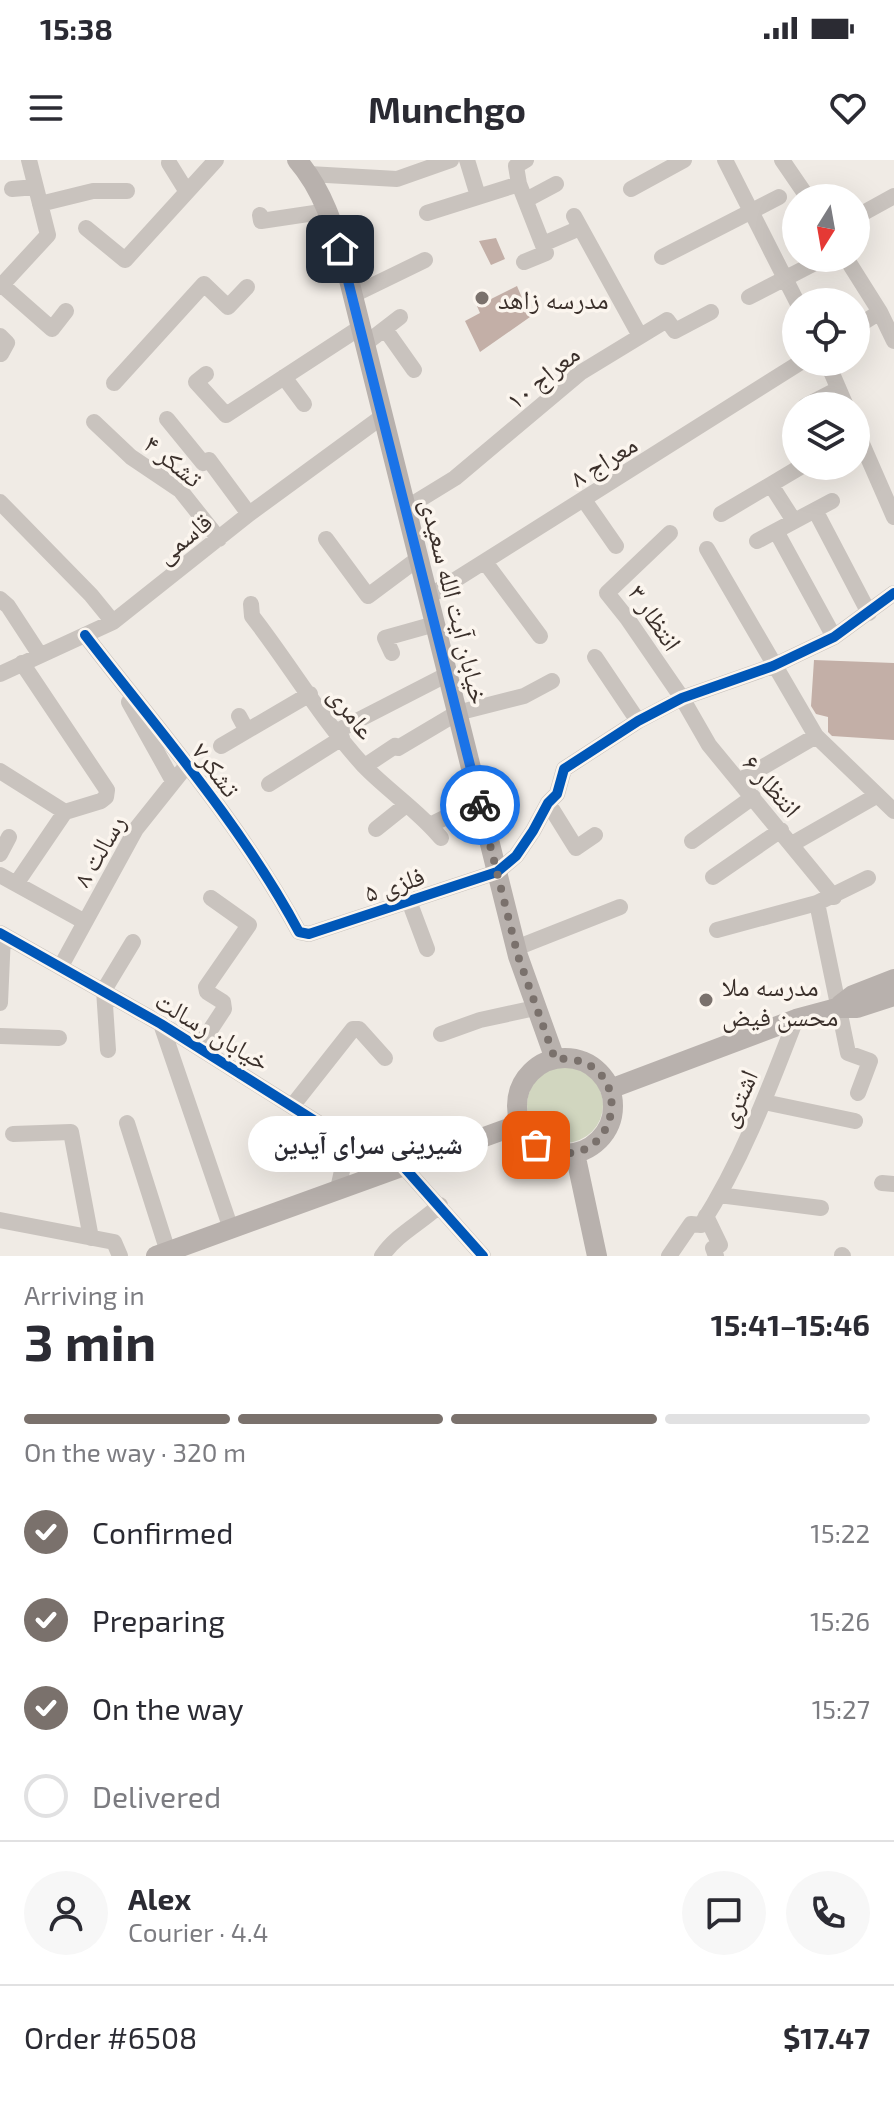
<!DOCTYPE html>
<meta charset="utf-8">
<style>
:root{--surface:#fff;--page:#f7f7f7;--text:#2b2b33;--muted:#7c7c81;--line:#e1e1e2;--accent:#7a716c}
body{margin:0;font-family:"Exo 2","Noto Naskh Arabic",sans-serif;background:var(--page);color:var(--text);height:100vh;display:flex;flex-direction:column;font-size:30px;white-space:nowrap}
*{box-sizing:border-box;margin:0}
p{font-size:26px;color:var(--muted)}
.icon{flex:none;width:44px;height:44px;fill:none;stroke:currentColor;stroke-width:2;stroke-linecap:round;stroke-linejoin:round}
.map{position:relative;height:1096px;overflow:hidden}
.drawer{display:flex;flex-direction:column;background:var(--surface);flex:1}
.drawer>*{flex:none}
.needle{width:52px;rotate:191deg}
.controls{position:absolute;left:782px;top:24px;display:grid;gap:16px}
.controls a{display:grid;place-items:center;width:88px;height:88px;border-radius:50%;background:var(--surface);box-shadow:0 8px 32px #0002;font-size:40px}
.pin{position:absolute;display:grid;place-items:center;width:68px;height:68px;color:#fff;margin:-34px;border-radius:16px;box-shadow:0 4px 12px #0006}
.courier{position:absolute;display:grid;place-items:center;width:80px;height:80px;margin:-40px;border:6px solid #1a73e8;border-radius:50%;background:#fff;color:#222;box-shadow:0 2px 10px #0007}
.bubble{position:absolute;height:56px;border-radius:28px;background:var(--surface);box-shadow:0 8px 32px #0002;font-size:26px;font-weight:700;line-height:56px;text-align:center}
.headline em{font-style:normal;font-weight:700}
.headline div{display:flex;flex-direction:column-reverse}
.headline{display:flex;align-items:center;justify-content:space-between;height:136px;padding:0 24px}
h1{font-size:52px;font-weight:700;line-height:60px}
.bar{display:grid;grid-template-columns:repeat(4,1fr);gap:12px 8px;align-content:center;height:96px;padding:0 24px}
.bar i{height:10px;border-radius:6px;background:var(--line)}
.bar .current{background:var(--accent)}
.bar p{grid-column:span 4}
.line{display:flex;align-items:center;gap:20px;padding:0 24px;border-top:2px solid var(--line)}
.line div{flex:1}
.round{display:grid;place-items:center;flex:none;width:84px;height:84px;border-radius:42px;background:var(--page)}
ol{padding:0 24px;list-style:none}
li{display:flex;align-items:center;gap:24px;height:88px}
li p{margin-inline-start:auto}
li .icon{padding:8px;border-radius:50%;background:var(--accent);color:#fff;stroke-width:4}
li:last-child{color:var(--muted)}
li i{width:44px;height:44px;border:4px solid var(--line);border-radius:50%}
.status{display:flex;justify-content:space-between;align-items:center;height:56px;padding:0 40px;background:var(--surface);direction:ltr}
.status svg{height:22px;fill:currentColor}
header{display:flex;justify-content:space-between;align-items:center;height:104px;padding:0 24px;background:var(--surface);font-size:36px;font-weight:700}
.map>svg:first-child{display:block}
.green{fill:#d1d6bf}
.building{fill:#c3afa7}
.lines{fill:none;stroke-linecap:round;stroke-linejoin:round}
.minor{stroke:#c9c3be;stroke-width:16}
.major{stroke:#b8b1ad;stroke-width:20}
.cycleway-casing{stroke:#fbf5ee;stroke-width:15}
.cycleway{stroke:#0057b8;stroke-width:10}
.done{stroke:#7a716c;stroke-width:8;stroke-dasharray:0 14.4}
.route{stroke:#1a73e8;stroke-width:10}
.poi-dot{fill:#7a716c;stroke:#fbf5ee;stroke-width:3}
.labels{text-anchor:middle;dominant-baseline:central;stroke-width:7;stroke-linejoin:round;paint-order:stroke}
.poi-label{font-size:26px;fill:#3b302b;stroke:#fbf5ee;text-anchor:start}
.street-label{font-size:26px;fill:#3b302b;stroke:#fbf5ee}
</style>
<div class="status"><b>15:38</b><svg viewBox="0 0 49 12"><path d="M0 12V9h3v3zM5 12V6h3v6zM10 12V3h3v9zM15 12V0h3v12zM26 1h20v11H26zM47 4h2v5h-2z"/></svg></div>
<header><svg class="icon" aria-label="menu" viewBox="0 0 24 24"><path d="M4 6h16M4 12h16M4 18h16"/></svg>Munchgo<svg class="icon" aria-label="heart" viewBox="0 0 24 24"><path d="M12 20l-8-8c-3-5 5-10 8-4 3-6 11-1 8 4z"/></svg></header>
<div class="map">
<svg width="894" height="1096" viewBox="0 0 894 1096">
<rect width="100%" height="100%" fill="#f0ebe5"/>
<path class="green" d="M527 945a38 38 0 1 1 76 0a38 38 0 1 1-76 0Z"/>
<path class="building" d="M496,78L505,99L491,105L479,81Z
M517,126L530,157L480,192L465,161L480,153L477,146Z
M814,500L894,503V580L832,576L828,572V557L816,554L811,546Z"/>
<g class="lines">
<path class="minor" d="M467,0L478,36
M725,0L797,142
M782,0L808,38
M169,3L187,32
M309,14L397,19L451,0
M12,29L36,27
M631,29L684,0
M526,40L556,24
M40,44L93,31H127
M427,53L519,24
M260,55L261,61L328,51
M574,56L640,176
M856,57L894,36
M86,68L125,100L216,0
M543,84L580,68
M662,97L779,37
M846,98L880,152L894,181
M524,102L546,93L519,24L516,6L526,0
M2,125L52,169L66,151
M0,127L48,75L29,0
M353,135L425,100
M749,137L817,102
M856,167L880,152
M385,169L414,210
M0,176L7,183L1,194
M365,184L400,157
M827,202L846,246
M206,214L196,222L226,255L361,167
M284,217L304,244
M114,223L204,124L228,147L247,127
M805,246L838,229
M167,259L203,303L209,300L249,354
M94,262L131,297L180,330L219,379
M856,270L894,357
M771,325L794,361
M584,340L616,386
M0,342L91,435L113,462
M406,348L455,318L580,213L667,160L675,171L711,152
M815,350L869,453
M721,354L802,306
M776,371L834,477
M670,373L607,433L627,458L682,538L709,585L834,737
M326,379L368,436L419,398
M757,381L832,341
M707,389L816,576L894,651
M485,402L540,476
M428,437L801,202
M0,439L8,446L40,495
M251,444L252,456C290,505 322,560 364,606C388,631 419,651 441,678
M85,475C159,571 241,664 299,772L309,774L497,712L516,696L533,671L548,643L557,634L564,609L638,561L682,538L773,506L834,477L894,433
M392,493L385,478L435,464
M595,497L638,561
M0,514L113,462L249,354L383,256
M129,542L173,621
M239,556L247,571
M337,571L448,514
M221,586L310,534
M365,606L395,586L398,588L457,553L524,536L552,521
M0,611L65,652L101,641L106,637L107,630L22,503
M739,621L816,576
M269,624L342,578
M548,643L576,688L595,675
M430,665L479,641
M376,669L406,645
M692,681L753,637
M792,684L876,636
M0,694L9,677
M0,715L85,762
M713,717L781,670
M16,724L65,652
M409,741L427,789
M717,770L817,743
M0,773L161,864L339,976L403,1006L483,1096
M516,788L620,747
M61,806L136,669L187,605
M0,843L3,775
M161,864L231,1069
M441,874L480,860L535,848
M0,876L59,878
M199,887L224,849L223,842L207,832L206,827L249,765L211,738
M108,890L104,830L133,782
M858,933L870,901L848,893L817,743L868,718
M764,942L855,961
M293,945L353,869H359L385,898
M127,963L168,1092
M13,974L71,972L91,1078
M882,1023L894,1024
M338,1029L345,997L339,976
M719,1035L821,1048
M706,1056L720,1085L713,1088L716,1096
M0,1060L114,1082L120,1096
M842,1095L843,1096
M382,1096C397,1074 421,1063 440,1045
M669,1096L691,1064L701,1065C742,1001 769,929 796,859"/>
<path class="major" d="M297,0C323,30 334,67 345,104L518,796L555,899
M840,845L853,835L894,819
M517 946a48 48 0 1 1 96 0a48 48 0 1 1-96 0Z
M610,929L796,859L837,848H857L894,836
M575,993L597,1096
M156,1096L520,964"/>
<defs>
<path id="cycleway" d="M85,475C159,571 241,664 299,772L309,774L497,712L516,696L533,671L548,643L557,634L564,609L638,561L682,538L773,506L834,477L894,433
M0,773L161,864L339,976L403,1006L483,1096"/>
</defs>
<use href="#cycleway" class="cycleway-casing"/>
<use href="#cycleway" class="cycleway"/>
</g>
<g class="lines">
<path class="done" d="M480,645L518,796L555,899C646,893 618,1027 536,985"/>
<path class="route" d="M340,89L480,645"/>
</g>
<g class="poi-dot">
<circle cx="482" cy="138" r="8"/>
<circle cx="706" cy="840" r="8"/>
</g>
<g class="labels">
<g class="poi-label">
<text x="498" y="138">مدرسه زاهد</text>
<text x="722" y="825">مدرسه ملا<tspan x="722" dy="30">محسن فیض</tspan></text>
</g>
<g class="street-label">
<text transform="translate(542 216) rotate(-39)">معراج ۱۰</text>
<text transform="translate(174 300) rotate(39)">تشکر ۴</text>
<text transform="translate(603 300) rotate(-32)">معراج ۸</text>
<text transform="translate(183 377) rotate(-39)">قاسمی</text>
<text transform="translate(456 441) rotate(76)">خیابان آیت الله سعیدی</text>
<text transform="translate(656 457) rotate(56)">انتظار ۳</text>
<text transform="translate(353 552) rotate(53)">عامری</text>
<text transform="translate(217 609) rotate(53)">تشکر۷</text>
<text transform="translate(773 625) rotate(49)">انتظار ۶</text>
<text transform="translate(98 690) rotate(-60)">رسالت ۸</text>
<text transform="translate(394 723) rotate(-18)">فلزی ۵</text>
<text transform="translate(213 870) rotate(31)">خیابان رسالت</text>
<text transform="translate(737 938) rotate(-66)">اشتری</text>
</g>
</g>
</svg>
<div class="controls">
<a><svg class="needle" viewBox="-14 -14 28 28"><path d="M0-13l5 13h-10z" fill="#e53935"/><path d="M0 13l5-13h-10z" fill="#7c7c81"/></svg></a>
<a><svg class="icon" aria-label="locate" viewBox="0 0 24 24"><circle cx="12" cy="12" r="6"/><path d="M12 2v4M12 18v4M2 12h4M18 12h4"/></svg></a>
<a><svg class="icon" aria-label="layers" viewBox="0 0 24 24"><path d="M12 4l9 5-9 5-9-5zM3 14l9 5 9-5"/></svg></a>
</div>
<div class="pin" style="left:536px;top:985px;background:#ea580c"><svg class="icon" aria-label="bag" viewBox="0 0 24 24"><path d="M5 8h14l-1 12H6zM9 8a3 3 0 0 1 6 0"/></svg></div>
<div class="pin" style="left:340px;top:89px;background:#1f2937"><svg class="icon" aria-label="home" viewBox="0 0 24 24"><path d="M3 11l9-7 9 7M6 9v11h12V9"/></svg></div>
<div class="courier" style="left:480px;top:645px"><svg class="icon" aria-label="bike" viewBox="0 0 24 24"><circle cx="6" cy="16" r="4"/><circle cx="18" cy="16" r="4"/><path d="M6 16l4-8h5l3 8M10 8l3 8H6M13 5h3"/></svg></div>
<div class="bubble" style="left:248px;top:956px;width:240px">شیرینی سرای آیدین</div>
</div>
<section class="drawer">
<div class="headline"><div><h1>3 min</h1><p>Arriving in</p></div><em>15:41–15:46</em></div>
<div class="bar"><i class="current"></i><i class="current"></i><i class="current"></i><i></i><p>On the way · 320 m</p></div>
<ol>
<li><svg class="icon" aria-label="check" viewBox="0 0 24 24"><path d="M5 12l5 5 9-10"/></svg>Confirmed<p>15:22</p></li>
<li><svg class="icon" aria-label="check" viewBox="0 0 24 24"><path d="M5 12l5 5 9-10"/></svg>Preparing<p>15:26</p></li>
<li><svg class="icon" aria-label="check" viewBox="0 0 24 24"><path d="M5 12l5 5 9-10"/></svg>On the way<p>15:27</p></li>
<li><i></i>Delivered</li>
</ol>
<div class="line" style="height:144px"><a class="round"><svg class="icon" aria-label="person" viewBox="0 0 24 24"><circle cx="12" cy="8" r="4"/><path d="M4 21q1-7 8-7t8 7"/></svg></a><div><b>Alex</b><p>Courier · 4.4</p></div><a class="round"><svg class="icon" aria-label="chat" viewBox="0 0 24 24"><path d="M4 5h16v11H9l-5 4z"/></svg></a><a class="round"><svg class="icon" aria-label="phone" viewBox="0 0 24 24"><path d="M5 4h4l2 5-3 2q2 4 5 5l2-3 5 2v4C11 20 4 13 5 4z"/></svg></a></div>
<div class="line" style="height:104px"><div>Order #6508</div><b>$17.47</b></div>
</section>
